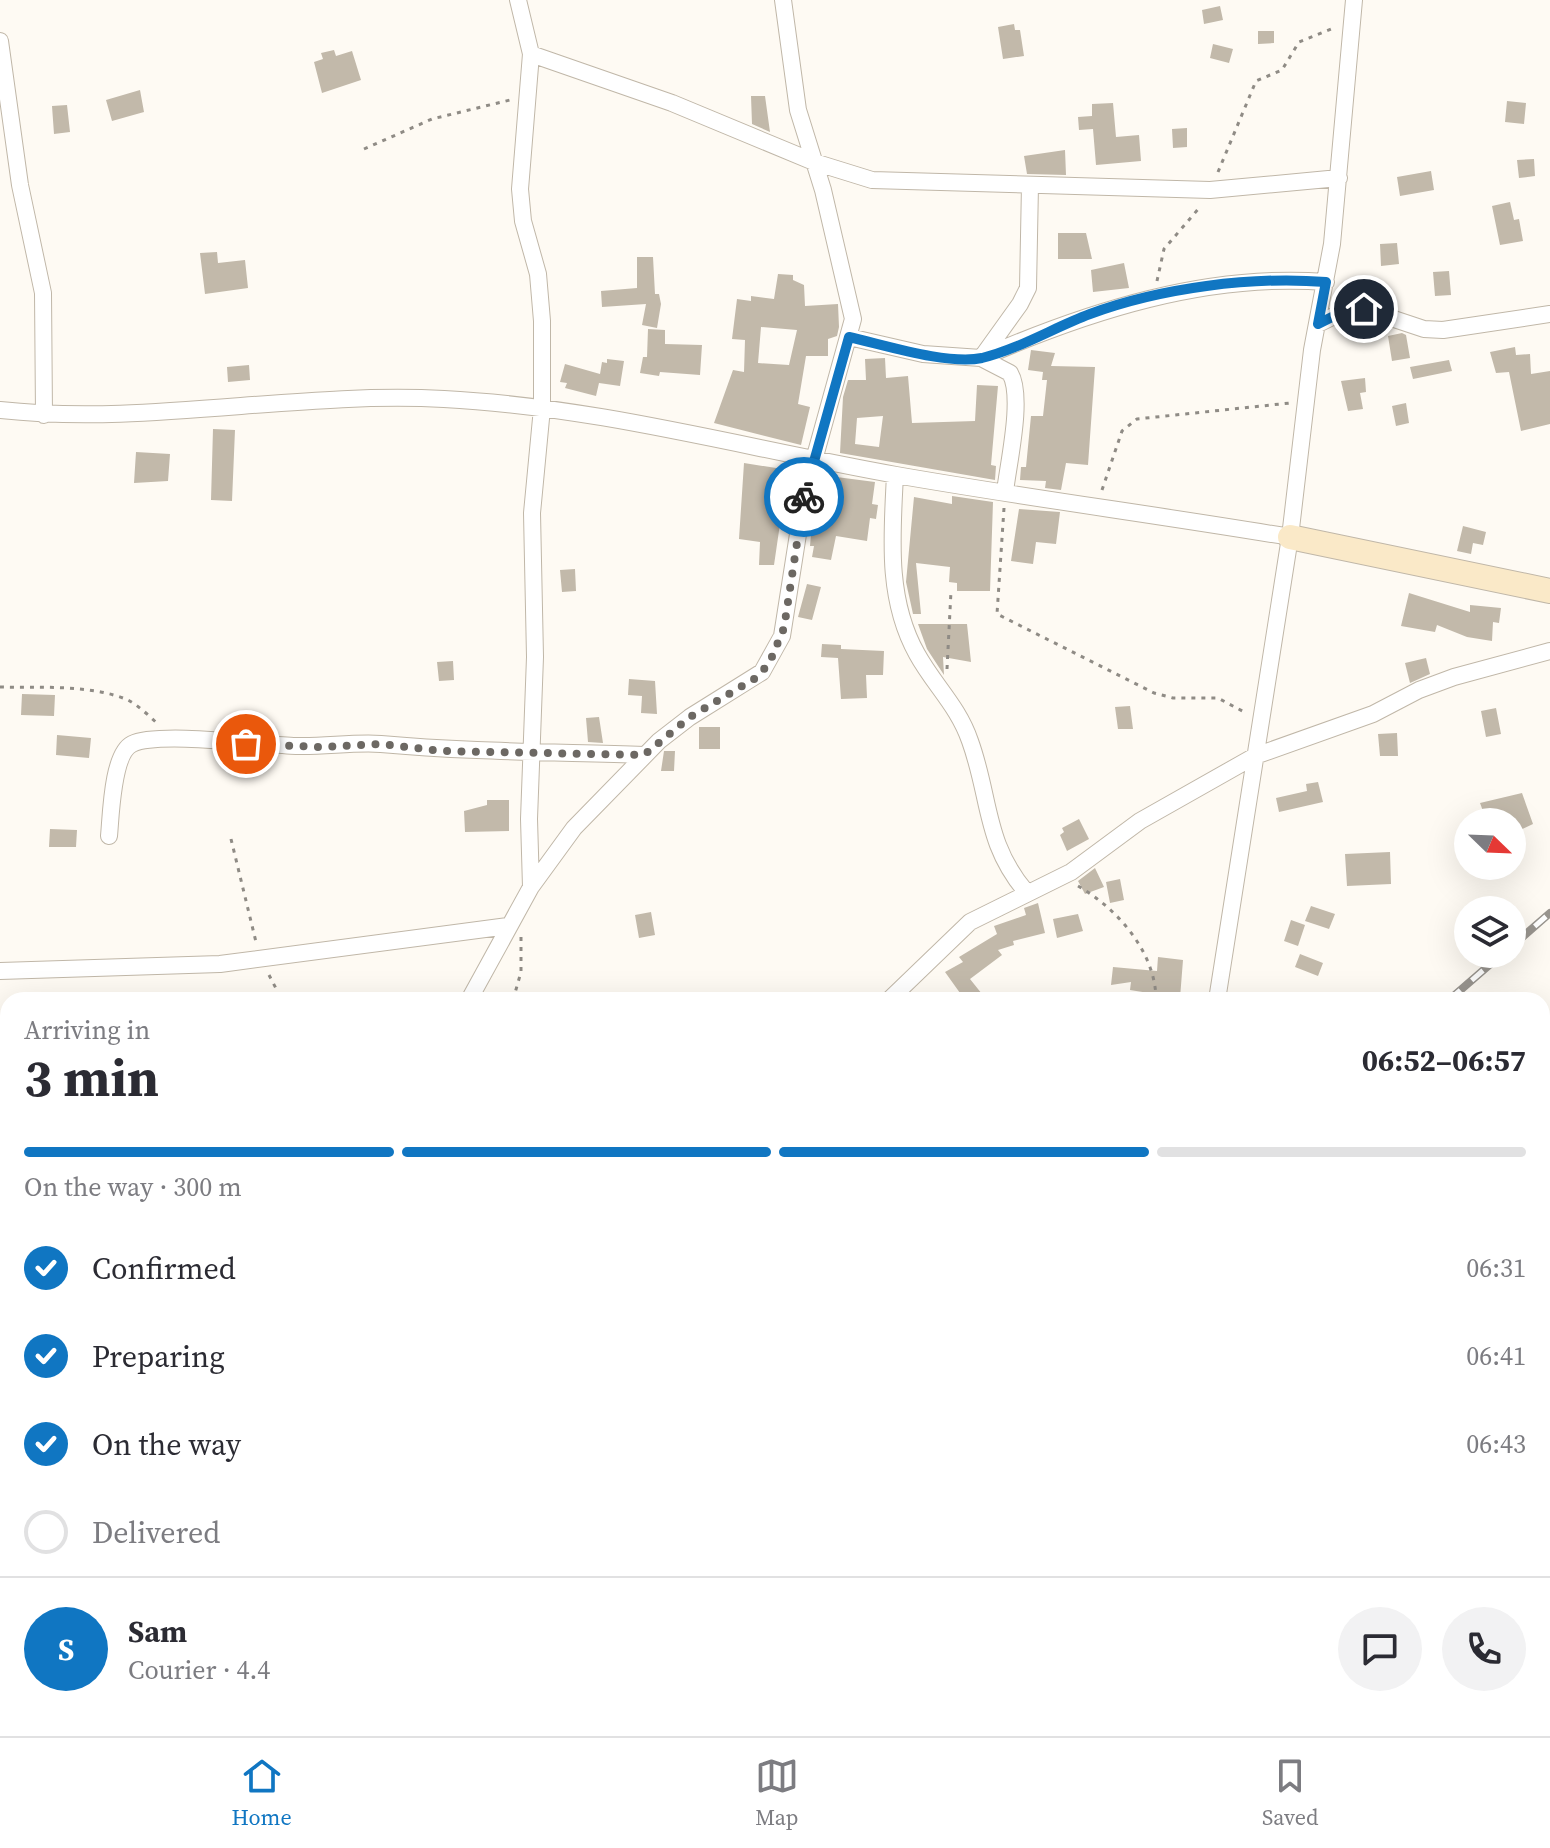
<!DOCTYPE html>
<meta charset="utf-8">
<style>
:root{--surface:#fff;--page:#f2f2f3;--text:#2b2b33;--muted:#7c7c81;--line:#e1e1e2;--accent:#1076c2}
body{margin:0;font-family:"Source Serif 4",serif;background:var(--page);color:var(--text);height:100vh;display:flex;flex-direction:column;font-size:30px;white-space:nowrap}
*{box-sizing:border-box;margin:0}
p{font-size:26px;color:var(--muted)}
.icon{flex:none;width:44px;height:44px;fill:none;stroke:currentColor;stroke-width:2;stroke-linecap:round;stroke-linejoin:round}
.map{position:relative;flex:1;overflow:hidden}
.drawer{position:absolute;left:0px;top:992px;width:1550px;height:744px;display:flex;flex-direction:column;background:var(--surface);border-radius:24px 24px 0 0;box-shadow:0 8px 32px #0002}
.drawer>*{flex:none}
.needle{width:52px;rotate:113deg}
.buttons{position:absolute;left:1454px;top:808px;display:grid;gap:16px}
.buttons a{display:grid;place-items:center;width:72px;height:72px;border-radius:50%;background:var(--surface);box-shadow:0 8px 32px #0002;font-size:40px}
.pin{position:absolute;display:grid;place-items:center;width:68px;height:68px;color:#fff;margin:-34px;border:4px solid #fff;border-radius:50%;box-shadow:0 2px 8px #0007}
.courier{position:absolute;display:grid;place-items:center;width:80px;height:80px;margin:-40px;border:6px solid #1076c2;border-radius:50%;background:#fff;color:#222;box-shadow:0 2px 10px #0007}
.overview em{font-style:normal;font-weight:700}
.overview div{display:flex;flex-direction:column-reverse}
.overview{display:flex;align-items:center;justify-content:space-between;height:136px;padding:0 24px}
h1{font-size:52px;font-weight:700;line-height:60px}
.bar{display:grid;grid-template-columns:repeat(4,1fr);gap:12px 8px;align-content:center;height:96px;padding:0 24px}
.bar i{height:10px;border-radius:6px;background:var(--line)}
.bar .current{background:var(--accent)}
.bar p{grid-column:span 4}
.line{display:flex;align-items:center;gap:20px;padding:0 24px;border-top:2px solid var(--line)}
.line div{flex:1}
.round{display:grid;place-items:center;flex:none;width:84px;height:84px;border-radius:42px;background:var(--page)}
ol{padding:0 24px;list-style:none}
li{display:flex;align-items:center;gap:24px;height:88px}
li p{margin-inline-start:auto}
li .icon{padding:8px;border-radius:50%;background:var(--accent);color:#fff;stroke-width:4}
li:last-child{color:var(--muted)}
li i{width:44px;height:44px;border:4px solid var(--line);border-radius:50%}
.menu{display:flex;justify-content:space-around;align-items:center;height:112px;border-top:2px solid var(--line);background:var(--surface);font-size:22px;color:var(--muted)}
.menu a{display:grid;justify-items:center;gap:4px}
.menu .current{color:var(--accent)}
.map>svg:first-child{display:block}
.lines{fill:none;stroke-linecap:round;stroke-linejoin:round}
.stream{stroke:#577da0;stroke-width:5}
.building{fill:#c2b9aa;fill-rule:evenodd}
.street-casing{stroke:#c0b7a8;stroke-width:18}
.secondary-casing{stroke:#c0b7a8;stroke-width:26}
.path{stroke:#8f8b85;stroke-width:3;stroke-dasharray:4 6;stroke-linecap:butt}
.street{stroke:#fff;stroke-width:16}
.secondary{stroke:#fae9c8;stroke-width:24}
.rail-casing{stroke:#99958f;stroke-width:8}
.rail{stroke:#fff;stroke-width:5;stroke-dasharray:15;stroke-linecap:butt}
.done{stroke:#6c6863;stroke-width:8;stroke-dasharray:0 14.4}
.route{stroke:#1076c2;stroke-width:10}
</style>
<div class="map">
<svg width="1550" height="1736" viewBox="0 0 1550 1736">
<rect width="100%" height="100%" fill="#fefaf3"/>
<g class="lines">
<path class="stream" d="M1542,1257L1550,1253
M0,1644L8,1627"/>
</g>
<path class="building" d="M1220,6L1223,20L1204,24L1202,10Z
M1014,24L1015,30H1020L1024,56L1003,59L998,27Z
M1258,31H1274V43L1258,44Z
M1213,44L1233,49L1229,63L1210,58Z
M334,50L336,56L352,51L361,80L322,93L314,62L323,59L321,53Z
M140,90L144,112L112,121L106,100Z
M751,96H765L770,132L752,124Z
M1507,101L1526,103L1524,124L1505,122Z
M1113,103L1116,137L1139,135L1141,161L1096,165L1093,129L1079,130L1078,117L1092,116V104Z
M67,105L70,132L54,134L52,106Z
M1187,128V147L1173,148L1172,129Z
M1065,150L1066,175L1027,174L1024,156Z
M1534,159L1535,176L1519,178L1517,160Z
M1431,171L1434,190L1400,196L1397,177Z
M1510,202L1514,220L1519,219L1523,241L1500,245L1492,206Z
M1058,233H1086L1092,259H1058Z
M1397,243L1399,264L1381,266L1380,244Z
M217,252L218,263L245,260L248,288L205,294L200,253Z
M637,257H653L655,294H659L661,304L657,328L642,325L646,304L602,307L601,291L637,288Z
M1124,263L1129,288L1093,292L1091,270Z
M1449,271L1451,295L1435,296L1433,272Z
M778,274L793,275V280L804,285L805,306L838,304L839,327L837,336L828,339V356H806L798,404L810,407L801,445L714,423L733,370L744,372L745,340L732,339L737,299L751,301V296L774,299ZM761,327L797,330L789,365L758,363Z
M648,329L665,330V344L702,345L700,375L660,372L659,376L640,373L643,357H647Z
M1402,333L1406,335L1410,358L1392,361L1388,336Z
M1515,347L1516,355L1530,354L1531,374L1550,371V424L1521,431L1509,372L1496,373L1490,352Z
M1031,350L1055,353L1051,366L1095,367L1088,465L1066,463L1061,490L1045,488L1046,481L1020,480L1021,467H1026L1031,416H1043L1047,380H1042L1043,372L1028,370Z
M885,358L886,378L908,376L912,423L975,421L977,385L998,386L991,465L996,466L995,480L840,453L843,397L848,380H866L865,359ZM883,416L879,447L855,444L857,418Z
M607,359L624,361L620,386L599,383L596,396L565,388L567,383L560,382L565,364L600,374L602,362L607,363Z
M1449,360L1452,371L1413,379L1410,367Z
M249,365L250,380L228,382L227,367Z
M1365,378L1366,392L1360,393L1363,409L1348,411L1341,381Z
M1406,403L1409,423L1396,426L1392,406Z
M213,429L235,430L232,501L211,500Z
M136,452L170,454L168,481L134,483Z
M744,463L795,471L781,517L774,565H759L760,542L739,539Z
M821,475L875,482L872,504L878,505L876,519L870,518L867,541L836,536L831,560L812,557L814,546H810L813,510Z
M952,496L993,502L990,591H957V583L949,582L950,567L916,563L921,614H913L906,582L914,497L952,504Z
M1019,509L1060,512L1056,544L1036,542L1033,564L1011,561Z
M1463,526L1486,532L1483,545L1473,543L1471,554L1457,551Z
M575,569L576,591L562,592L560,570Z
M807,584L821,587L812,620L798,617Z
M1409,593L1470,612V605L1501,608L1499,623L1493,622L1492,641L1467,637L1437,625L1435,632L1401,626Z
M918,624H967L971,662L943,657L944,675L927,649Z
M822,644L841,645V649L884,651L883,675H866L867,698L841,699L838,658L821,657Z
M1426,658L1430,674L1410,683L1405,663Z
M453,661L454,680L439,681L437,662Z
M629,679L655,681L657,714L641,713L642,696L628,695Z
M22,694L55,695L54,716L21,715Z
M1130,706L1133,729H1118L1115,707Z
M1496,708L1501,734L1486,737L1481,711Z
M599,717L603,743L588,742L586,718Z
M699,727H720V749H699Z
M1397,733L1398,756H1380L1378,734Z
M57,735L91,738L89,758L56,755Z
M664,751H675L674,771H661Z
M1318,782L1323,802L1279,812L1276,798L1307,791L1306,784Z
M1522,793L1533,824L1512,834V822H1487L1480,803Z
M487,800H509V831L465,832L464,811L487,805Z
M1079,819L1089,839L1067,851L1060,835L1064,832L1062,828Z
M50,829L77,830L76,847H49Z
M1390,852L1391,884L1347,886L1345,854Z
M1095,868L1104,887L1085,894L1078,881Z
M1120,879L1124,900L1110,903L1106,882Z
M1038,903L1045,933L1013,941L1014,945L998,950L1002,955L970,979L982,994L975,1000H965L945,972L963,962L959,957L997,934L994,926L1026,915L1024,908Z
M1311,906L1335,914L1329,929L1305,921Z
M651,912L655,935L639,938L635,915Z
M1078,914L1083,931L1057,938L1053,919Z
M1291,920L1305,925L1298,946L1284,941Z
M1300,954L1323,963L1318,976L1295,967Z
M1158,957L1183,960L1180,998L1130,990L1131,982L1111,985L1113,967L1157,971Z"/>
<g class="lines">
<defs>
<path id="street" d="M518,0L531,54L520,189L523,221L538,274L542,321V408L532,513L535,657L529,819L531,887
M0,41L20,185L43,293L44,415
M531,54L672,103L814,162L872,180L1210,190L1339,178
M1318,324L1338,314L1364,309L1424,329L1443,330L1550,314
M849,337L923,354L981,358L1010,373C1024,397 1008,464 1005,492
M982,357L1020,304L1028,288L1030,185
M981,358C1089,311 1206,273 1326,282
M0,410C148,426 296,391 444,399C598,407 745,448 896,475C1027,498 1159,515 1290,537
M895,475C892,535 886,599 917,654C934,685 958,706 970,741C991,799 984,843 1027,893
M109,836C111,816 112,754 132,744C157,731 263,745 296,746C324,747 354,742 381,744C469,752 556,752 644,755
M0,971L220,964L508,926
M469,1000L531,887L574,828L659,741L690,717L762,672L782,636L804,496L853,319L823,190L798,110L783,0
M889,1000L970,922L1071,872L1140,821L1255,756L1373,714L1419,690L1454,677L1550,651
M1217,1000L1290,537L1312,350L1332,244L1354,0
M0,1272L8,1271
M0,1535L8,1528
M1333,1728L1338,1736
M192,1736L200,1728
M1051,1736L1056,1728"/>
<path id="secondary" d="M1290,537L1550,591
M1542,1094L1550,1085"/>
</defs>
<use href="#street" class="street-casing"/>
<use href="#secondary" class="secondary-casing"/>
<path class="path" d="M364,149L432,119L510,100
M1218,172L1256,81L1282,70L1299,42L1336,27
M1157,281L1164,249L1200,207
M1102,490L1122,431L1137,419L1290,403
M1004,508L997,614L1154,693L1173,698H1218L1246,713
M947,669L951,591
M0,687C40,688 90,684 128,700C138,705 149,716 158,724
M231,839L256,942
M1078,886C1118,909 1156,953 1156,1000
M269,975L282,1000
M513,1000L521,972V937
M0,1466L8,1464"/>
<use href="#street" class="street"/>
<use href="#secondary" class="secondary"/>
<defs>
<path id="rail" d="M1512,946L1550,913
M1449,1000L1502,954
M738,1736L744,1728"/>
</defs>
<use href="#rail" class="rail-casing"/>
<use href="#rail" class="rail"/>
</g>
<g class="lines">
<path class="done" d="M246,744L321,747L380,744L442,751L644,755L690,717L754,679L769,664L784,628L804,497"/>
<path class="route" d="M804,497L849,337C885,345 947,365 982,358C1019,349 1055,327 1090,314C1160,288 1252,276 1326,282L1318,324L1338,314L1364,309"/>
</g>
</svg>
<div class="buttons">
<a><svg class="needle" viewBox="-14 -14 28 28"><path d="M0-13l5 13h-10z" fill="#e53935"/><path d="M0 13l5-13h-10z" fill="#7c7c81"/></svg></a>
<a><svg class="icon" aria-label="layers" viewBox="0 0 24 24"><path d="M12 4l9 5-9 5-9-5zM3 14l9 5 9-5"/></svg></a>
</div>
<div class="pin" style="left:246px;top:744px;background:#ea580c"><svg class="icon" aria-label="bag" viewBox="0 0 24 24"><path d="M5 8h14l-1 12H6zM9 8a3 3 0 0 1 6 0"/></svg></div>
<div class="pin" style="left:1364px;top:309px;background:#1f2937"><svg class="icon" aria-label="home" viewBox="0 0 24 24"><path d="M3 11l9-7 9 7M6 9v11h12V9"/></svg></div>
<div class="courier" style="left:804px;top:497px"><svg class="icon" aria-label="bike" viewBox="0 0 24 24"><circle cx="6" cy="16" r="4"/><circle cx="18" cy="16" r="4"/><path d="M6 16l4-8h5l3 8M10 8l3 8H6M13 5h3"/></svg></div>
<section class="drawer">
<div class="overview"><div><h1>3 min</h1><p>Arriving in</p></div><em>06:52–06:57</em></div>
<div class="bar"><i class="current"></i><i class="current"></i><i class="current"></i><i></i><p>On the way · 300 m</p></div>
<ol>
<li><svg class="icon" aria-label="check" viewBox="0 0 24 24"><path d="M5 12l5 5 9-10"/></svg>Confirmed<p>06:31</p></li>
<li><svg class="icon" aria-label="check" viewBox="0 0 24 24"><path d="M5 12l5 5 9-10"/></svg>Preparing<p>06:41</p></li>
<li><svg class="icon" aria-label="check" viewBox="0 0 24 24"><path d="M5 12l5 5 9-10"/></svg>On the way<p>06:43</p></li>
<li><i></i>Delivered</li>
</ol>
<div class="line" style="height:144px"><b class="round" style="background:var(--accent);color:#fff">S</b><div><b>Sam</b><p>Courier · 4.4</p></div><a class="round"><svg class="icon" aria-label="chat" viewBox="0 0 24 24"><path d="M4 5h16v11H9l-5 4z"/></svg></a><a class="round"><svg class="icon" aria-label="phone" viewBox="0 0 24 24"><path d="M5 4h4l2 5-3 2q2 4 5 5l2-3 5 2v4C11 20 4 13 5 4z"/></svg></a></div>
</section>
</div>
<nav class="menu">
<a class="current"><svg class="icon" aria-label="home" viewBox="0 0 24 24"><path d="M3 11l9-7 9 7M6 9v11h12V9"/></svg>Home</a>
<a><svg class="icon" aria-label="map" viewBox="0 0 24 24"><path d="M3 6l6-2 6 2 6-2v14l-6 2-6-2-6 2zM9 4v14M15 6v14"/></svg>Map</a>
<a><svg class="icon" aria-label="saved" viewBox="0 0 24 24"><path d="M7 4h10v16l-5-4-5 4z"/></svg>Saved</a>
</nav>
